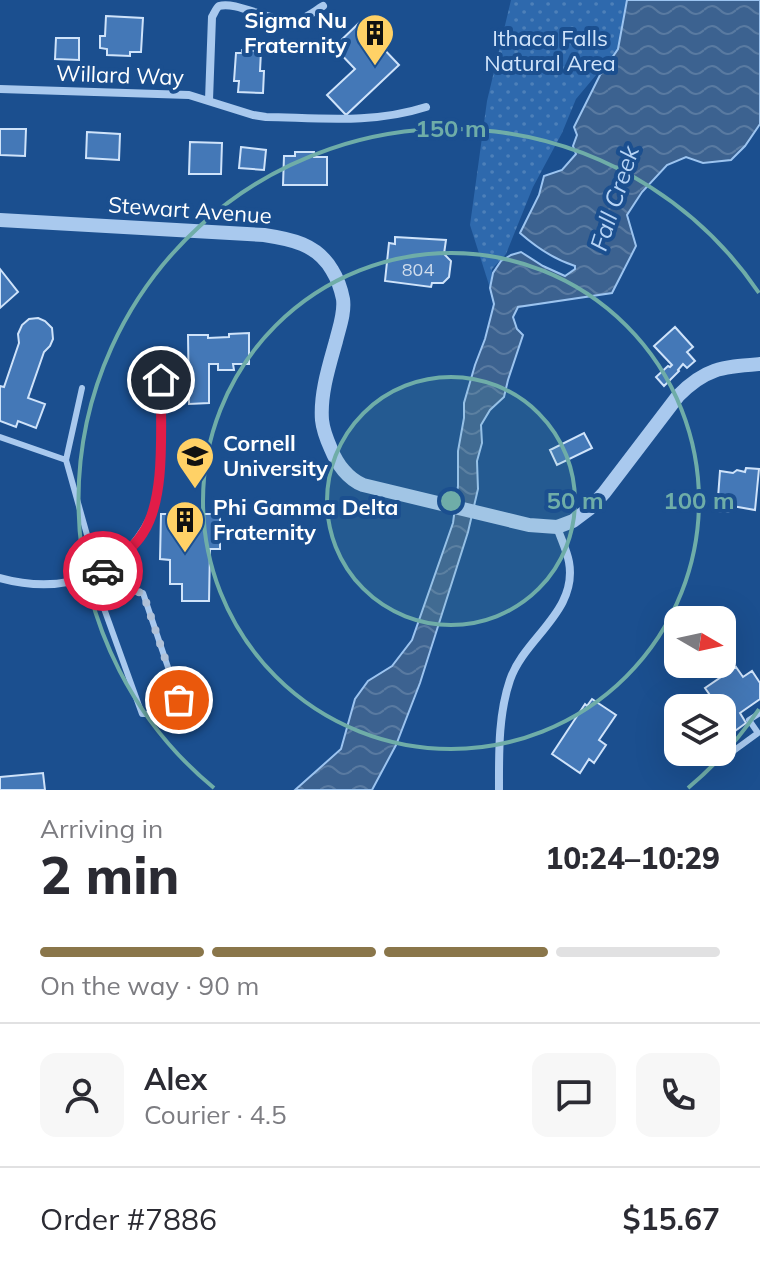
<!DOCTYPE html>
<meta charset="utf-8">
<style>
:root{--surface:#fff;--page:#f7f7f7;--text:#2b2b33;--muted:#7c7c81;--line:#e1e1e2;--accent:#8a764a}
body{margin:0;font-family:Mulish,sans-serif;background:var(--page);color:var(--text);height:100vh;display:flex;flex-direction:column;font-size:30px;white-space:nowrap}
*{box-sizing:border-box;margin:0}
p{font-size:26px;color:var(--muted)}
.icon{flex:none;width:44px;height:44px;fill:none;stroke:currentColor;stroke-width:2;stroke-linecap:round;stroke-linejoin:round}
.map{position:relative;height:790px;overflow:hidden}
.sheet{display:flex;flex-direction:column;background:var(--surface);flex:1}
.sheet>*{flex:none}
.needle{width:52px;rotate:99deg}
.tools{position:absolute;left:664px;top:606px;display:grid;gap:16px}
.tools a{display:grid;place-items:center;width:72px;height:72px;border-radius:16px;background:var(--surface);box-shadow:0 8px 32px #0002;font-size:40px}
.pin{position:absolute;display:grid;place-items:center;width:68px;height:68px;color:#fff;margin:-34px;border:4px solid #fff;border-radius:50%;box-shadow:0 2px 8px #0007}
.courier{position:absolute;display:grid;place-items:center;width:80px;height:80px;margin:-40px;border:6px solid #e11d48;border-radius:50%;background:#fff;color:#222;box-shadow:0 2px 10px #0007}
.headline em{font-style:normal;font-weight:800}
.headline div{display:flex;flex-direction:column-reverse}
.headline{display:flex;align-items:center;justify-content:space-between;height:136px;padding:0 40px}
h1{font-size:52px;font-weight:800;line-height:60px}
.bar{display:grid;grid-template-columns:repeat(4,1fr);gap:12px 8px;align-content:center;height:96px;padding:0 40px}
.bar i{height:10px;border-radius:6px;background:var(--line)}
.bar .current{background:var(--accent)}
.bar p{grid-column:span 4}
.line{display:flex;align-items:center;gap:20px;padding:0 40px;border-top:2px solid var(--line)}
.line div{flex:1}
.round{display:grid;place-items:center;flex:none;width:84px;height:84px;border-radius:16px;background:var(--page)}
.map>svg:first-child{display:block}
.park{fill:url(#park-dots)}
.water{fill:url(#water-waves);stroke:#9cc4f0;stroke-width:2}
.building{fill:#4478b7;stroke:#cfe3fa;stroke-width:2}
.lines{fill:none;stroke-linecap:round;stroke-linejoin:round}
.service{stroke:#a9c9ee;stroke-width:6}
.minor{stroke:#a9c9ee;stroke-width:8}
.tertiary{stroke:#a9c9ee;stroke-width:14}
.done{stroke:#afc1d8;stroke-width:8;stroke-dasharray:0 14.4}
.route{stroke:#e11d48;stroke-width:10}
.ring{fill:none;stroke:#6fada8;stroke-width:4}
.labels{text-anchor:middle;dominant-baseline:central;stroke-width:8;stroke-linejoin:round;paint-order:stroke}
.number-label{font-size:18px;fill:#d0dded}
.poi-label{font-size:22px;font-weight:bold;fill:#fff;stroke:#1b4f8f;text-anchor:start}
.park-label{font-size:22px;fill:#cfe3fa;stroke:#1b4f8f}
.street-label{font-size:22px;fill:#fff;stroke:#1b4f8f}
.water-label{font-size:24px;font-style:italic;fill:#b5d3f5;stroke:#1b4f8f}
.centre{fill:#6fada8;stroke:#1b4f8f;stroke-width:4}
.ring-label{font-size:24px;text-anchor:middle;font-weight:bold;fill:#6fada8;stroke:#1b4f8f;stroke-width:8;stroke-linejoin:round;paint-order:stroke}
</style>
<div class="map">
<svg width="760" height="790" viewBox="0 0 760 790">
<defs>
<pattern id="park-dots" width="8" height="8" patternUnits="userSpaceOnUse" patternTransform="scale(2)"><rect width="8" height="8" fill="#2e69ad"/><path d="M2 2h.1M6 6h.1" fill="none" stroke="#4d80b9" stroke-width="1.8" stroke-linecap="round"/></pattern>
<pattern id="water-waves" width="16" height="10" patternUnits="userSpaceOnUse" patternTransform="scale(2)"><rect width="16" height="10" fill="#3c6290"/><path d="M0 5q4-4 8 0t8 0" fill="none" stroke="#597aa1"/></pattern>
</defs>
<rect width="100%" height="100%" fill="#1b4f8f"/>
<path class="park" d="M511,0H627L618,49L576,99L562,133L533,187L506,254L492,269L490,288L470,225L487,101Z"/>
<path class="water" d="M627,0H760V124L745,146L731,160L703,163L686,157L667,165L642,192L627,215L636,246L612,293L518,307L513,317L517,329L523,335L508,380L504,397L490,410L481,425L482,443L477,461L478,489L468,532L420,683L396,745L372,790H295L341,749L355,699L368,681L392,666L412,640L453,523L458,486V451L464,418V403L475,365L485,339L494,304L490,288L493,273L501,261L511,255L521,252L543,266L565,276L575,269V266C553,259 537,248 520,233L539,195L544,176L562,170L576,154L573,146L577,135L574,127L600,75L618,49Z"/>
<path class="building" d="M106,16L143,18L141,52H130V56L107,55V49L100,48V36H105Z
M359,23L399,65L346,115L327,95L355,69L334,47Z
M56,38H79V60L55,59Z
M242,50L261,51L260,71H264L263,93L238,92L239,81H234L236,53H242Z
M0,129H26L25,156L0,155Z
M87,132L120,134L119,160L86,158Z
M190,142L222,143L221,174H189Z
M241,147L266,150L264,170L239,168Z
M295,152H314V157H327V185H283L284,156H295Z
M395,237L446,240L444,254L451,261L449,277L443,283H432L431,287L385,281L389,243L395,244Z
M0,269L18,292L0,308Z
M38,318L45,321L52,328L53,339L50,346L44,352L28,398L45,404L36,428L18,421L16,427L0,421V386L4,387L19,343L18,334L22,325L29,319Z
M675,327L693,347L687,352L695,361L687,368L683,364L678,370L679,371L664,386L656,377L668,366L670,367L672,365L654,346Z
M249,333V364H233L234,370H218V364H209V403L189,404L188,335H208V338L229,337V334Z
M584,433L592,448L557,465L550,450Z
M746,468L759,469L755,510L732,506L731,512L717,511L720,471L733,473L737,470L745,472Z
M161,514H220V549H210L209,601H182V584H170V560L160,559Z
M736,667L743,677L752,671L760,683V699L740,713L746,723L728,736L722,727V708H719L705,688Z
M592,699L616,715L599,740L606,745L594,763L589,759L580,773L552,754L585,704L587,706Z
M43,773L45,790H0V777Z"/>
<g class="lines">
<path class="service" d="M0,437L66,460L98,574L102,603L142,714H175L179,700L143,593L99,585
M66,460L82,388
M690,700L697,708
M722,740L732,752L758,733L749,720L760,713"/>
<path class="minor" d="M0,89L189,95L253,115L266,117C321,118 373,124 426,107
M209,100L212,17C214,14 216,8 219,6C238,0 277,27 300,19C308,17 316,10 323,6
M0,578C47,591 97,585 131,547C142,534 151,521 155,504C164,465 160,421 161,380
M499,790C499,754 498,715 510,680C524,638 578,612 569,562C567,551 561,539 557,527"/>
<path class="tertiary" d="M0,220L264,235C291,239 317,244 332,270C337,278 341,289 343,299C345,313 339,328 336,341C329,366 320,394 322,420C323,430 327,440 331,449C337,464 348,479 363,485L529,525L557,527L573,521L589,509L604,493L678,396C705,368 722,367 760,364"/>
</g>
<g class="lines">
<path class="done" d="M103,571L98,574L99,585L143,593L179,700"/>
<path class="route" d="M103,571C117,560 133,549 143,533C167,497 160,423 161,380"/>
</g>
<circle cx="451" cy="501" r="124" fill="#6fada8" fill-opacity=".12"/>
<g class="ring">
<circle cx="451" cy="501" r="124"/>
<circle cx="451" cy="501" r="248"/>
<path d="M759 709A372 372 0 0 1 688 788M214 788A372 372 0 1 1 759 293"/>
</g>
<defs>
<symbol id="building-pin" viewBox="-11 -11 22 30"><path d="M0 17L-7.5 6A9.5 9.5 0 1 1 7.5 6Z" fill="#ffd166" stroke="#1b4f8f"/><path d="M-4-6H4V6H1V3H-1V6H-4ZM-2.5-4.3h1.7v1.8h-1.7ZM.8-4.3h1.7v1.8H.8ZM-2.5-1h1.7V.8h-1.7ZM.8-1h1.7V.8H.8Z" fill="#111"/></symbol>
<symbol id="university-pin" viewBox="-11 -11 22 30"><path d="M0 17L-7.5 6A9.5 9.5 0 1 1 7.5 6Z" fill="#ffd166" stroke="#1b4f8f"/><path d="M0-5L7-2L0 1L-7-2ZM-4 1L0 2.5L4 1V4Q0 6-4 4Z" fill="#111"/></symbol>
</defs>
<g fill-rule="evenodd">
<use href="#building-pin" x="353" y="11" width="44" height="60"/>
<use href="#university-pin" x="173" y="434" width="44" height="60"/>
<use href="#building-pin" x="163" y="498" width="44" height="60"/>
</g>
<g class="labels">
<g class="number-label">
<text x="418" y="269">804</text>
</g>
<g class="poi-label">
<text x="347" y="20" text-anchor="end">Sigma Nu<tspan x="347" dy="25">Fraternity</tspan></text>
<text x="223" y="443">Cornell<tspan x="223" dy="25">University</tspan></text>
<text x="213" y="507">Phi Gamma Delta<tspan x="213" dy="25">Fraternity</tspan></text>
</g>
<g class="park-label">
<text x="550" y="38">Ithaca Falls<tspan x="550" dy="25">Natural Area</tspan></text>
</g>
<g class="street-label">
<text transform="translate(120 75) rotate(2)">Willard Way</text>
<text transform="translate(190 210) rotate(4)">Stewart Avenue</text>
</g>
<g class="water-label">
<text transform="translate(614 198) rotate(-72)">Fall Creek</text>
</g>
</g>
<circle cx="451" cy="501" r="12" class="centre"/>
<g class="ring-label">
<text x="451" y="137">150 m</text>
<text x="575" y="509">50 m</text>
<text x="699" y="509">100 m</text>
</g>
</svg>
<div class="tools">
<a><svg class="needle" viewBox="-14 -14 28 28"><path d="M0-13l5 13h-10z" fill="#e53935"/><path d="M0 13l5-13h-10z" fill="#7c7c81"/></svg></a>
<a><svg class="icon" aria-label="layers" viewBox="0 0 24 24"><path d="M12 4l9 5-9 5-9-5zM3 14l9 5 9-5"/></svg></a>
</div>
<div class="pin" style="left:179px;top:700px;background:#ea580c"><svg class="icon" aria-label="bag" viewBox="0 0 24 24"><path d="M5 8h14l-1 12H6zM9 8a3 3 0 0 1 6 0"/></svg></div>
<div class="pin" style="left:161px;top:380px;background:#1f2937"><svg class="icon" aria-label="home" viewBox="0 0 24 24"><path d="M3 11l9-7 9 7M6 9v11h12V9"/></svg></div>
<div class="courier" style="left:103px;top:571px"><svg class="icon" aria-label="car" viewBox="0 0 24 24"><path d="M5 17H2v-5l4-1 3-4h7l3 4 3 1v5h-3M9 17h6M6 11h13"/><circle cx="7" cy="17" r="2"/><circle cx="17" cy="17" r="2"/></svg></div>
</div>
<section class="sheet">
<div class="headline"><div><h1>2 min</h1><p>Arriving in</p></div><em>10:24–10:29</em></div>
<div class="bar"><i class="current"></i><i class="current"></i><i class="current"></i><i></i><p>On the way · 90 m</p></div>
<div class="line" style="height:144px"><a class="round"><svg class="icon" aria-label="person" viewBox="0 0 24 24"><circle cx="12" cy="8" r="4"/><path d="M4 21q1-7 8-7t8 7"/></svg></a><div><b>Alex</b><p>Courier · 4.5</p></div><a class="round"><svg class="icon" aria-label="chat" viewBox="0 0 24 24"><path d="M4 5h16v11H9l-5 4z"/></svg></a><a class="round"><svg class="icon" aria-label="phone" viewBox="0 0 24 24"><path d="M5 4h4l2 5-3 2q2 4 5 5l2-3 5 2v4C11 20 4 13 5 4z"/></svg></a></div>
<div class="line" style="height:104px"><div>Order #7886</div><b>$15.67</b></div>
</section>
